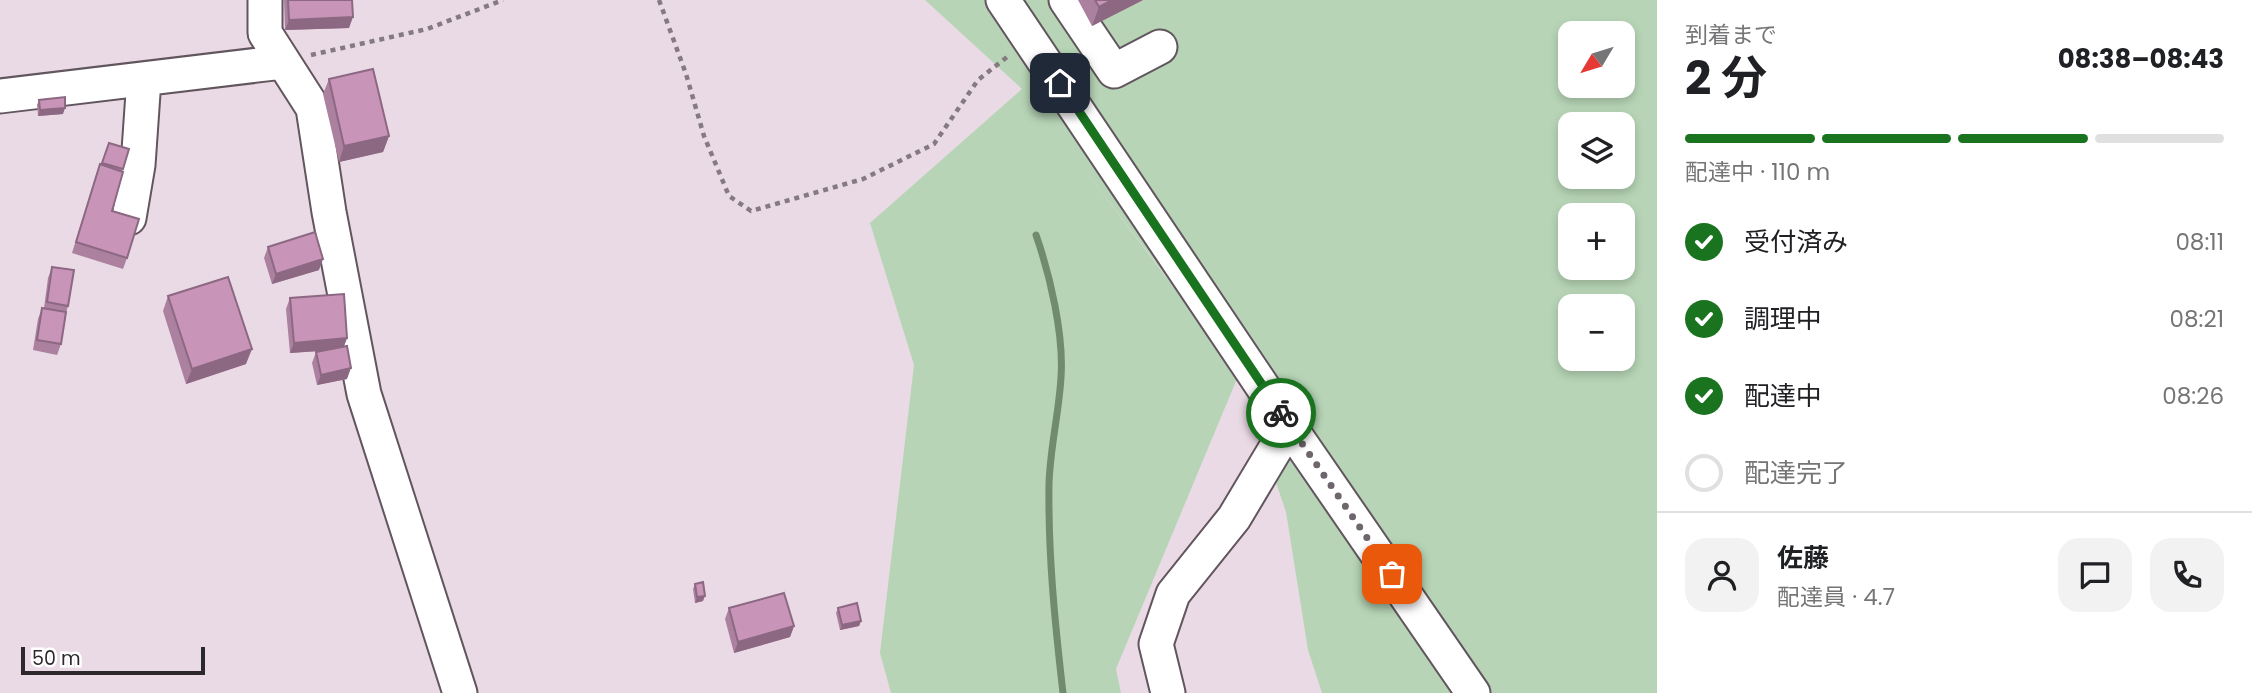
<!DOCTYPE html>
<html lang="ja">
<meta charset="utf-8">
<style>
:root{--surface:#fff;--page:#f2f2f2;--text:#202124;--muted:#757577;--line:#e0e0e0;--accent:#19731f}
body{margin:0;font-family:Poppins,"Noto Sans JP",sans-serif;background:var(--page);color:var(--text);height:100vh;display:flex;flex-direction:column;font-size:26px;white-space:nowrap}
*{box-sizing:border-box;margin:0}
p{font-size:23px;color:var(--muted)}
.icon{flex:none;width:38px;height:38px;fill:none;stroke:currentColor;stroke-width:2;stroke-linecap:round;stroke-linejoin:round}
.map{position:relative;flex:1;overflow:hidden}
.side{display:flex;flex-direction:column;background:var(--surface);width:595px}
.side>*{flex:none}
.needle{width:46px;rotate:232deg}
.tools{position:absolute;left:1558px;top:21px;display:grid;gap:14px}
.tools a{display:grid;place-items:center;width:77px;height:77px;border-radius:14px;background:var(--surface);box-shadow:0 4px 10px #0003;font-size:35px}
.scale{position:absolute;left:21px;bottom:18px;width:184px;box-sizing:border-box;padding-left:7px;border:4px solid #2d282c;border-top:0;font-size:19px;line-height:24px;white-space:nowrap;color:#2d282c;-webkit-text-stroke:5px #fff;paint-order:stroke}
.pin{position:absolute;display:grid;place-items:center;width:60px;height:60px;color:#fff;margin:-30px;border-radius:14px;box-shadow:0 4px 10px #0006}
.courier{position:absolute;display:grid;place-items:center;width:70px;height:70px;margin:-35px;border:5px solid #19731f;border-radius:50%;background:#fff;color:#222;box-shadow:0 2px 9px #0007}
.headline em{font-style:normal;font-weight:700}
.headline div{display:flex;flex-direction:column-reverse}
.headline{display:flex;align-items:center;justify-content:space-between;height:119px;padding:0 28px}
h1{font-size:46px;font-weight:700;line-height:52px}
.bar{display:grid;grid-template-columns:repeat(4,1fr);gap:10px 7px;align-content:center;height:84px;padding:0 28px}
.bar i{height:9px;border-radius:5px;background:var(--line)}
.bar .selected{background:var(--accent)}
.bar p{grid-column:span 4}
.line{display:flex;align-items:center;gap:18px;padding:0 28px;border-top:2px solid var(--line)}
.line div{flex:1}
.round{display:grid;place-items:center;flex:none;width:74px;height:74px;border-radius:21px;background:var(--page)}
ol{padding:0 28px;list-style:none}
li{display:flex;align-items:center;gap:21px;height:77px}
li p{margin-inline-start:auto}
li .icon{padding:7px;border-radius:50%;background:var(--accent);color:#fff;stroke-width:4}
li:last-child{color:var(--muted)}
li i{width:38px;height:38px;border:4px solid var(--line);border-radius:50%}
main{display:flex;flex:1;min-height:0}
.map>svg:first-child{display:block}
.green{fill:#b7d5b6;fill-rule:evenodd}
.lines{fill:none;stroke-linecap:round;stroke-linejoin:round}
.stream{stroke:#708b6e;stroke-width:7}
.minor-casing{stroke:#61555e;stroke-width:37}
.path{stroke:#847a81;stroke-width:4.5;stroke-dasharray:5 5;stroke-linecap:butt}
.minor{stroke:#fff;stroke-width:33}
.wall{fill:#ac809f}
.shaded-wall{fill:#8c6882}
.building{fill:#c895b9;stroke:#8c6882;stroke-width:2}
.done{stroke:#6f666d;stroke-width:7;stroke-dasharray:0 12.6}
.route{stroke:#19731f;stroke-width:9}
</style>
<main>
<div class="map">
<svg width="1657" height="693" viewBox="0 0 1657 693">
<rect width="100%" height="100%" fill="#eadae5"/>
<path class="green" d="M925,0H1657V693H1322L1308,650L1286,512L1239,374L1116,669L1121,693H891L880,653L914,365L870,223L1022,89ZM1570,33H1622V86H1570ZM1570,124H1622V177H1570ZM1078,161L1195,314H1194ZM1570,215H1622V268H1570ZM1570,306H1622V359H1570Z"/>
<g class="lines">
<path class="stream" d="M1036,235C1050,275 1064,335 1061,377C1059,413 1050,448 1049,484C1048,554 1055,624 1063,693"/>
<defs>
<path id="minor" d="M265,0V33L313,108L329,212L364,394L460,693
M1003,0L1289,426L1473,693
M1066,0L1114,71L1160,47
M0,96L283,62
M129,218L138,165L144,79
M1168,693L1156,644L1173,594L1234,518L1289,426"/>
</defs>
<use href="#minor" class="minor-casing"/>
<path class="path" d="M659,0L686,74L704,136L729,196L751,211L863,179L934,144L978,80L1007,57
M311,55L427,29L503,0"/>
<use href="#minor" class="minor"/>
</g>
<path class="wall" d="M284,0H352L349,28L285,30Z
M1078,0H1143L1092,26Z
M329,79L389,136L383,152L339,162L323,94Z
M39,100L63,114L38,116L37,105Z
M109,143L123,169L112,211L127,258L123,269L72,253L96,175L100,164L101,165Z
M268,247L319,270L272,284L264,258Z
M52,267L68,306L66,313L61,344L57,355L33,350L38,319L42,308H44L48,278Z
M168,296L246,364L186,384L163,311Z
M290,298L347,338L344,346L347,379L317,385L312,363L316,352L321,351L290,353L286,309Z
M695,584L703,601L695,603L693,589Z
M729,608L794,626L790,637L734,653L725,619Z
M838,608L861,621L859,626L840,630L836,613Z"/>
<path class="shaded-wall" d="M1112,0H1143L1092,26L1099,7Z
M353,17L349,28L285,30L289,20Z
M65,108L63,114L38,116L40,110Z
M389,136L383,152L339,162L344,146Z
M323,259L319,270L272,284L276,274Z
M347,338L343,349L290,353L294,343Z
M252,349L246,364L186,384L192,369Z
M351,368L347,379L317,385L321,375Z
M705,596L703,601L695,603L697,597Z
M861,621L859,626L840,630L842,625Z
M794,626L790,637L734,653L738,642Z"/>
<path class="building" d="M288,0H352L353,17L289,20Z
M1095,0H1112L1099,7Z
M373,69L389,136L344,146L329,79Z
M65,97V108L40,110L39,100Z
M109,143L129,149L123,169L102,163Z
M100,164L123,172L112,211L139,219L127,258L76,242Z
M315,232L323,259L276,274L268,247Z
M52,267L74,270L68,306L47,302Z
M228,277L252,349L192,369L168,296Z
M344,294L347,338L294,343L290,298Z
M42,308L66,312L61,344L37,340Z
M347,346L351,368L321,375L316,352Z
M703,582L705,596L697,597L695,584Z
M784,593L794,626L738,642L729,608Z
M857,603L861,621L842,625L838,608Z"/>
<g class="lines">
<path class="done" d="M1281,413L1392,574"/>
<path class="route" d="M1060,83L1281,413"/>
</g>
</svg>
<div class="tools">
<a><svg class="needle" viewBox="-14 -14 28 28"><path d="M0-13l5 13h-10z" fill="#e53935"/><path d="M0 13l5-13h-10z" fill="#757577"/></svg></a>
<a><svg class="icon" aria-label="layers" viewBox="0 0 24 24"><path d="M12 4l9 5-9 5-9-5zM3 14l9 5 9-5"/></svg></a>
<a>+</a>
<a>−</a>
</div>
<div class="scale">50 m</div>
<div class="pin" style="left:1392px;top:574px;background:#ea580c"><svg class="icon" aria-label="bag" viewBox="0 0 24 24"><path d="M5 8h14l-1 12H6zM9 8a3 3 0 0 1 6 0"/></svg></div>
<div class="pin" style="left:1060px;top:83px;background:#1f2937"><svg class="icon" aria-label="home" viewBox="0 0 24 24"><path d="M3 11l9-7 9 7M6 9v11h12V9"/></svg></div>
<div class="courier" style="left:1281px;top:413px"><svg class="icon" aria-label="bike" viewBox="0 0 24 24"><circle cx="6" cy="16" r="4"/><circle cx="18" cy="16" r="4"/><path d="M6 16l4-8h5l3 8M10 8l3 8H6M13 5h3"/></svg></div>
</div>
<section class="side">
<div class="headline"><div><h1>2 分</h1><p>到着まで</p></div><em>08:38–08:43</em></div>
<div class="bar"><i class="selected"></i><i class="selected"></i><i class="selected"></i><i></i><p>配達中 · 110 m</p></div>
<ol>
<li><svg class="icon" aria-label="check" viewBox="0 0 24 24"><path d="M5 12l5 5 9-10"/></svg>受付済み<p>08:11</p></li>
<li><svg class="icon" aria-label="check" viewBox="0 0 24 24"><path d="M5 12l5 5 9-10"/></svg>調理中<p>08:21</p></li>
<li><svg class="icon" aria-label="check" viewBox="0 0 24 24"><path d="M5 12l5 5 9-10"/></svg>配達中<p>08:26</p></li>
<li><i></i>配達完了</li>
</ol>
<div class="line" style="height:126px"><a class="round"><svg class="icon" aria-label="person" viewBox="0 0 24 24"><circle cx="12" cy="8" r="4"/><path d="M4 21q1-7 8-7t8 7"/></svg></a><div><b>佐藤</b><p>配達員 · 4.7</p></div><a class="round"><svg class="icon" aria-label="chat" viewBox="0 0 24 24"><path d="M4 5h16v11H9l-5 4z"/></svg></a><a class="round"><svg class="icon" aria-label="phone" viewBox="0 0 24 24"><path d="M5 4h4l2 5-3 2q2 4 5 5l2-3 5 2v4C11 20 4 13 5 4z"/></svg></a></div>
</section>
</main>
